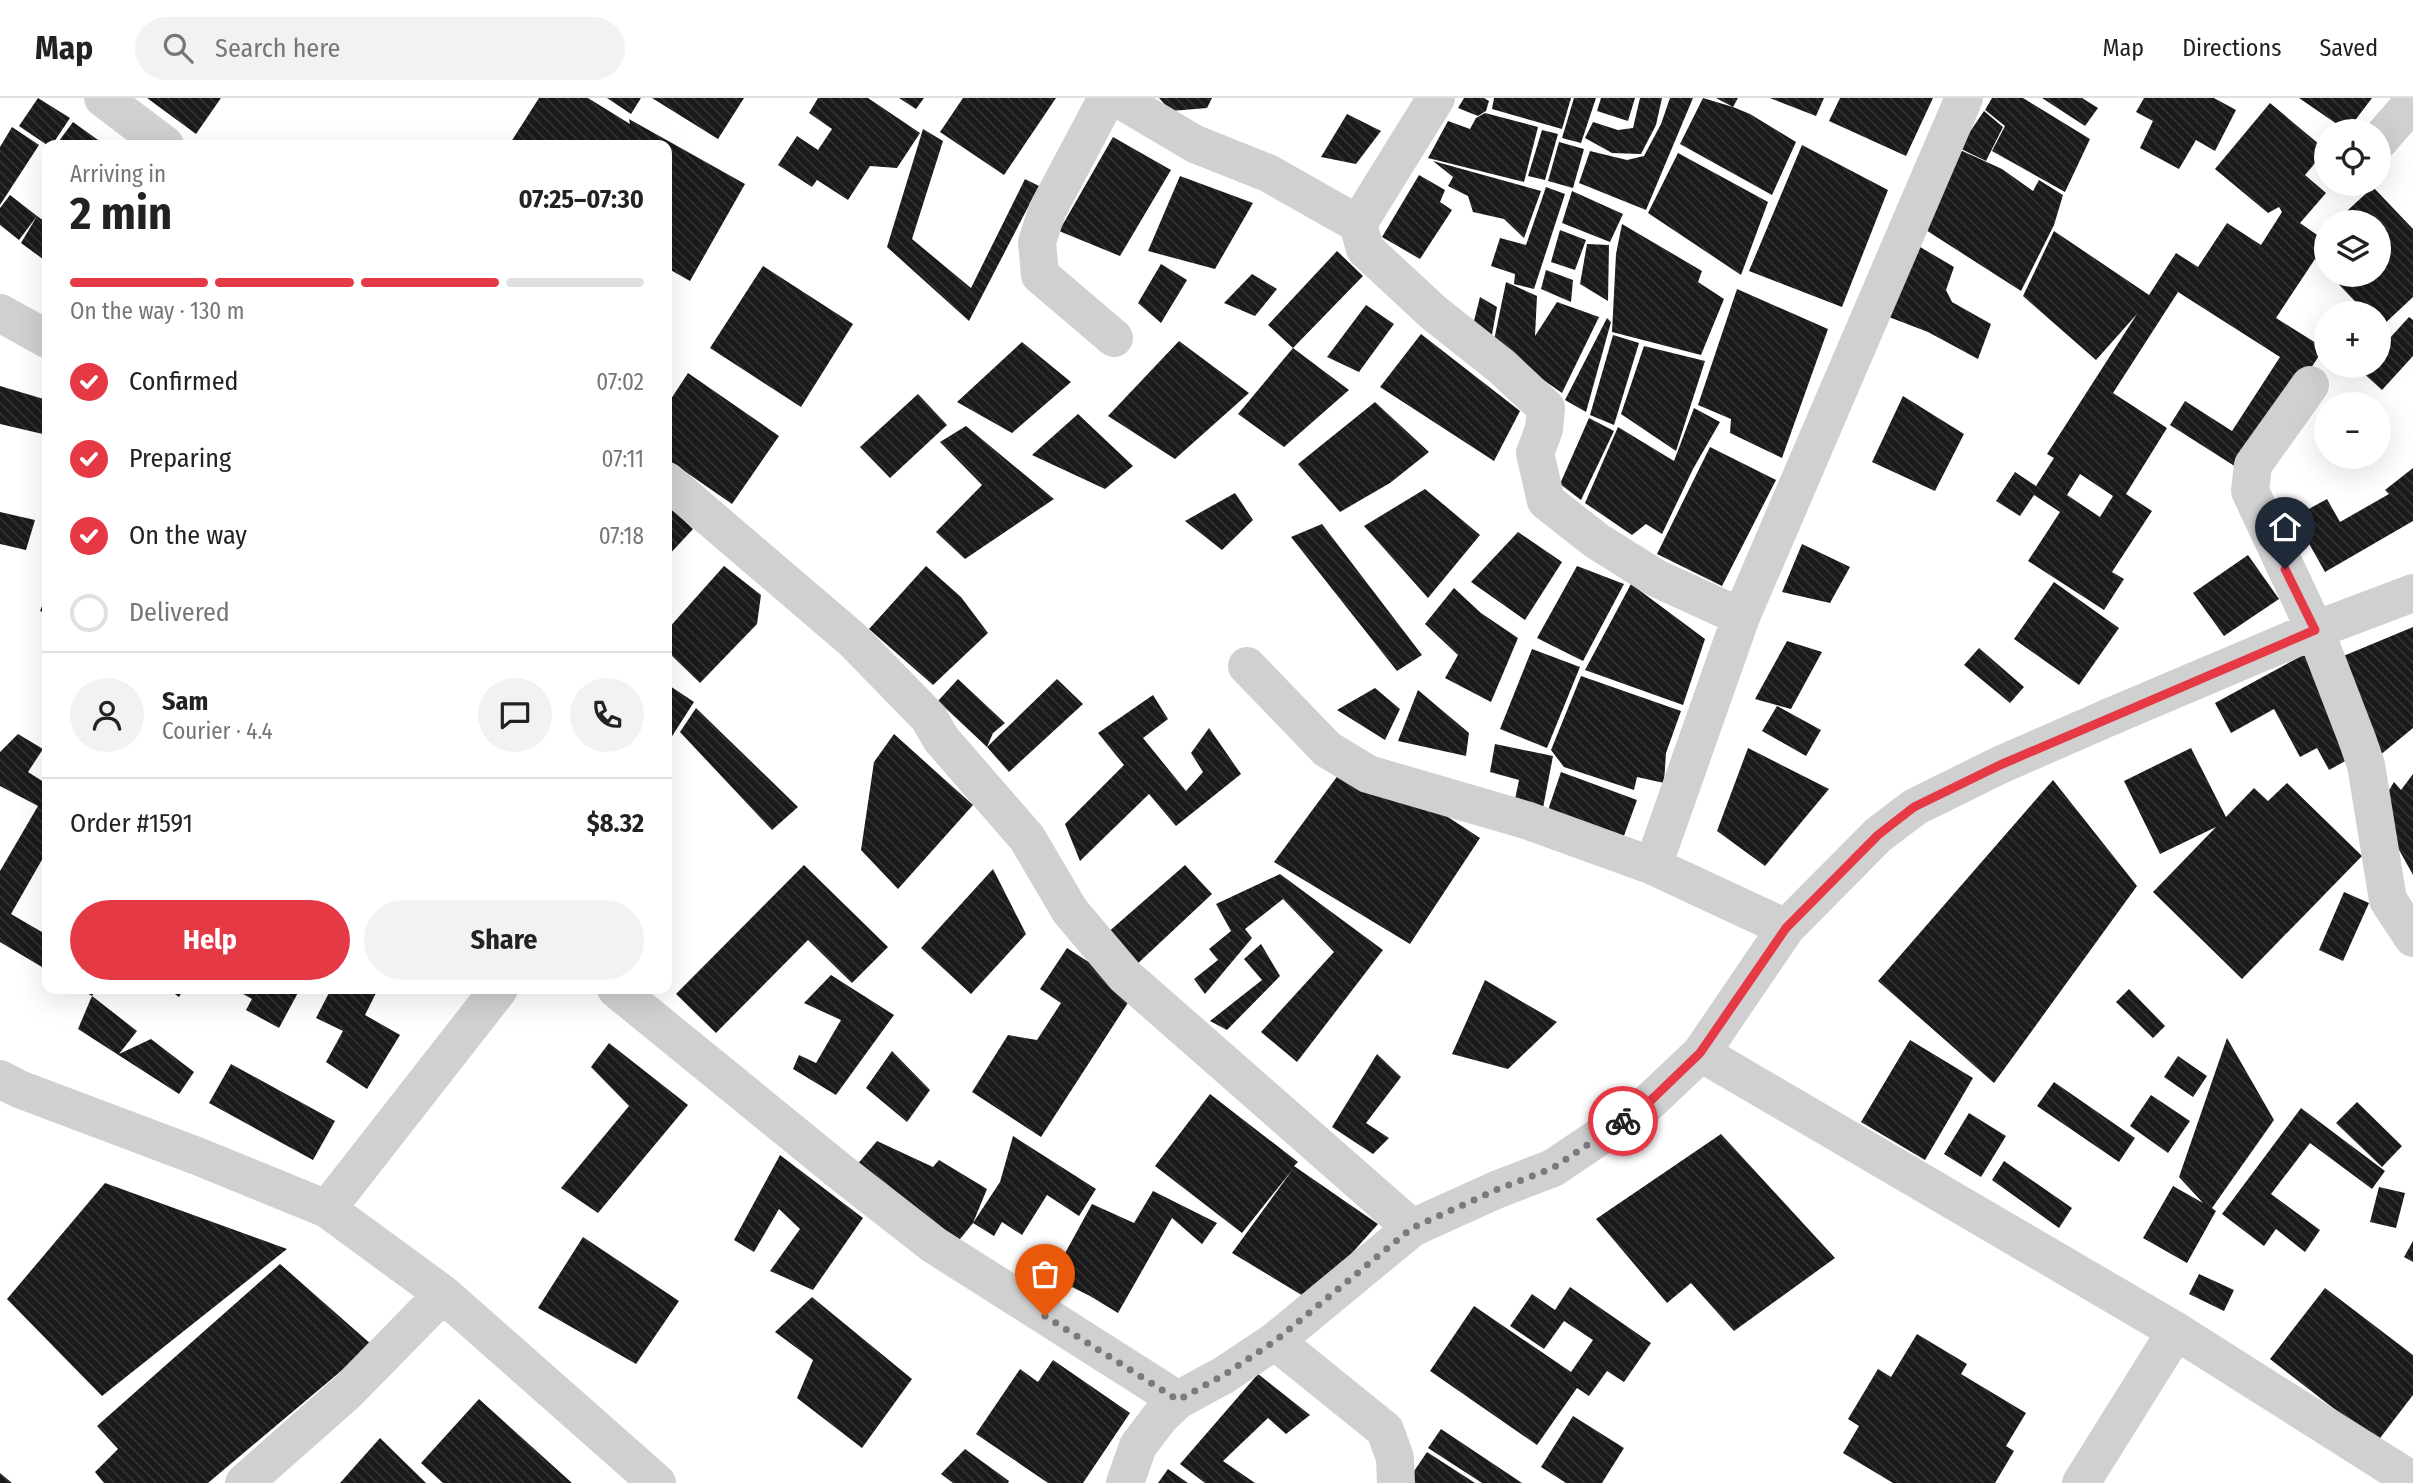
<!DOCTYPE html>
<meta charset="utf-8">
<style>
:root{--surface:#fff;--page:#f2f2f2;--text:#222;--muted:#767676;--line:#e0e0e0;--accent:#e63946}
body{margin:0;font-family:"Fira Sans Condensed",sans-serif;background:var(--page);color:var(--text);height:100vh;display:flex;flex-direction:column;font-size:26px;white-space:nowrap}
*{box-sizing:border-box;margin:0}
p{font-size:23px;color:var(--muted)}
.icon{flex:none;width:38px;height:38px;fill:none;stroke:currentColor;stroke-width:2;stroke-linecap:round;stroke-linejoin:round}
.map{position:relative;flex:1;overflow:hidden}
.side{position:absolute;left:42px;top:42px;width:630px;height:854px;display:flex;flex-direction:column;background:var(--surface);border-radius:14px;box-shadow:0 7px 28px #0002}
.side>*{flex:none}
.buttons{position:absolute;left:2314px;top:21px;display:grid;gap:14px}
.buttons a{display:grid;place-items:center;width:77px;height:77px;border-radius:50%;background:var(--surface);box-shadow:0 7px 28px #0002;font-size:35px}
.pin{position:absolute;display:grid;place-items:center;width:60px;height:60px;color:#fff;margin:-72px -30px;border-radius:50% 50% 50% 0;rotate:-45deg;box-shadow:0 0 7px #0007}
.pin .icon{rotate:45deg}
.courier{position:absolute;display:grid;place-items:center;width:70px;height:70px;margin:-35px;border:5px solid #e63946;border-radius:50%;background:#fff;color:#222;box-shadow:0 2px 9px #0007}
.head em{font-style:normal;font-weight:700}
.head div{display:flex;flex-direction:column-reverse}
.head{display:flex;align-items:center;justify-content:space-between;height:119px;padding:0 28px}
h1{font-size:46px;font-weight:700;line-height:52px}
.bar{display:grid;grid-template-columns:repeat(4,1fr);gap:10px 7px;align-content:center;height:84px;padding:0 28px}
.bar i{height:9px;border-radius:5px;background:var(--line)}
.bar .on{background:var(--accent)}
.bar p{grid-column:span 4}
.line{display:flex;align-items:center;gap:18px;padding:0 28px;border-top:2px solid var(--line)}
.line div{flex:1}
.round{display:grid;place-items:center;flex:none;width:74px;height:74px;border-radius:37px;background:var(--page)}
ol{padding:0 28px;list-style:none}
li{display:flex;align-items:center;gap:21px;height:77px}
li p{margin-inline-start:auto}
li .icon{padding:7px;border-radius:50%;background:var(--accent);color:#fff;stroke-width:4}
li:last-child{color:var(--muted)}
li i{width:38px;height:38px;border:4px solid var(--line);border-radius:50%}
.button{display:flex;gap:14px;margin-top:auto;padding:14px 28px}
.button a{flex:1;height:80px;border-radius:42px;background:var(--accent);color:#fff;font-size:28px;font-weight:700;line-height:80px;text-align:center}
.button a+a{background:var(--page);color:var(--text)}
header{display:flex;align-items:center;gap:42px;box-sizing:border-box;height:98px;padding:0 35px;background:var(--surface);border-bottom:2px solid var(--line)}
header strong{font-size:33px}
nav{display:flex;gap:38px;margin-inline-start:auto;font-size:24px}
.search{width:490px;height:63px;background:var(--page);display:flex;align-items:center;gap:18px;box-sizing:border-box;padding:0 24px;border-radius:38px;color:var(--muted);font-size:26px}
.map>svg:first-child{display:block}
.building{fill:url(#building-back-hatch);fill-rule:evenodd}
.lines{fill:none;stroke-linecap:round;stroke-linejoin:round}
.minor{stroke:#d0d0d0;stroke-width:38}
.done{stroke:#7a7a7a;stroke-width:7;stroke-dasharray:0 12.6}
.route{stroke:#e63946;stroke-width:9}
</style>
<header>
<strong>Map</strong>
<div class="search"><svg class="icon" aria-label="search" viewBox="0 0 24 24"><circle cx="10" cy="10" r="6"/><path d="M15 15l6 6"/></svg>Search here</div>
<nav><a>Map</a><a>Directions</a><a>Saved</a></nav>
</header>
<div class="map">
<svg width="2413" height="1385" viewBox="0 0 2413 1385">
<defs>
<pattern id="building-back-hatch" width="6" height="6" patternUnits="userSpaceOnUse" patternTransform="scale(1.75)"><rect width="6" height="6" fill="#1a1a1a"/><path d="M-1 5l2 2M0 0l6 6M5-1l2 2" fill="none" stroke="#333"/></pattern>
</defs>
<rect width="100%" height="100%" fill="#fff"/>
<path class="building" d="M38,0L70,20L52,47H47L19,28Z
M147,0H221L196,36Z
M539,0H588L630,26L629,21L745,86L690,183L667,170V47H509Z
M607,0H641L631,16Z
M652,0H744L718,41Z
M818,0H868L920,35L897,70L870,68L848,102L817,82L812,89L778,67L797,38L818,52L832,31L809,15Z
M899,0H924L916,11Z
M963,0H1056L1004,77L940,34Z
M1159,0H1212L1207,10L1171,13Z
M1464,0H1484L1489,3L1486,13L1478,18L1458,10Z
M1494,0H1571L1562,31L1492,11Z
M1574,0H1596L1581,45L1562,40Z
M1601,0H1635L1628,23L1597,13Z
M1640,0H1662L1656,27L1641,56L1612,55L1585,40L1593,24L1618,32L1633,30Z
M1670,0H1693L1646,112L1579,85L1590,53L1627,62L1644,58L1661,26Z
M1703,0L1733,9L1716,0H1738L1733,9L1750,16L1796,44L1772,97L1680,46Z
M1770,0H1824L1816,18Z
M1840,0H1933L1906,58L1829,23Z
M1992,0H2023L2090,41L2065,94L1992,53L2005,28L1985,12Z
M2042,0H2082L2098,10L2085,28Z
M2144,0H2214L2236,12L2215,53L2196,42L2179,71L2140,50L2153,23L2136,14Z
M2299,0H2372L2347,33Z
M2270,5L2326,52L2305,77L2326,95L2300,125L2320,139L2326,133V172L2315,161L2276,220L2324,250L2244,374L2170,327L2185,303L2232,333L2280,259L2178,194L2113,295L2167,330L2126,396L2152,413L2112,474L2124,481L2104,512L2028,463L2060,414L2034,397L2020,418L1996,403L2015,374L2036,388L2054,360L2047,356L2137,216L2096,262L2023,198L2054,133L2149,197L2176,155L2198,169L2227,125L2261,147L2282,114L2279,109L2268,115L2215,71ZM2080,376L2113,398L2100,419L2067,397Z
M1984,13L2003,29L1986,63L1959,50Z
M1485,15L1538,29L1524,84L1428,60L1448,23L1470,31L1476,20Z
M1347,16L1381,33L1356,66L1321,59Z
M73,24L105,47H56Z
M12,29L39,47L0,107V49Z
M923,31L943,43L912,141L971,190L1025,81L1039,88L969,223L887,149Z
M1542,32L1558,36L1545,82L1528,78Z
M1113,39L1171,72L1120,158L1059,133Z
M1559,44L1584,51L1573,90L1548,83Z
M1802,47L1888,92L1842,209L1749,173Z
M1958,51L2002,71L2033,93L2039,82L2063,97L2054,127L2021,193L1918,127Z
M1678,55L1768,104L1741,177L1648,115Z
M1433,63L1541,93L1524,140L1504,121L1473,114L1468,98L1448,88L1453,79Z
M1419,77L1445,92L1440,104L1452,112L1420,161L1382,139Z
M1180,78L1253,105L1215,171L1148,153Z
M1546,89L1565,96L1534,191L1514,186L1515,176L1491,168L1500,140L1526,147Z
M2373,89L2413,131V199L2380,230L2378,215H2366L2330,177H2378V124H2335Z
M1572,93L1623,116L1610,144L1562,125Z
M10,97L37,118L19,142L0,127V110Z
M37,118L47,125V164L21,145Z
M1622,126L1702,173L1698,184L1724,201L1701,257L1612,234L1616,156Z
M1560,132L1586,142L1575,172L1551,164Z
M1910,143L1954,169L1946,192L1952,204L1991,226L1978,261L1928,234L1881,216Z
M1587,146L1609,147L1608,203L1580,186Z
M1337,153L1363,178L1293,250L1268,227Z
M1161,166L1187,182L1161,225L1138,205Z
M763,168L853,226L801,309L710,250Z
M1546,172L1573,182L1571,204L1541,191Z
M1252,176L1277,191L1255,218L1224,205Z
M1506,184L1537,198L1535,238L1557,204L1599,219L1562,295L1493,247Z
M1737,191L1828,231L1782,360L1730,335L1731,321L1698,307Z
M1480,199L1497,209L1491,242L1472,231Z
M1366,207L1394,226L1359,274L1327,259Z
M2409,219L2413,222V258L2382,292L2361,273L2366,268H2378V253Z
M1607,220L1611,224L1586,314L1565,302Z
M1421,236L1520,313L1494,363L1380,289Z
M1613,237L1639,245L1614,327L1590,317Z
M1179,243L1249,295L1175,361L1108,318Z
M1022,244L1071,284L1012,335L957,304Z
M1644,248L1705,263L1676,353L1621,316Z
M1293,250L1349,292L1284,349L1238,316Z
M688,275L779,338L732,406L667,361V307Z
M0,288L47,302V337L0,326Z
M918,296L947,327L890,380L860,349Z
M1903,298L1964,336L1935,393L1872,364Z
M1375,304L1429,354L1390,385L1340,414L1298,366Z
M1694,310L1720,324L1693,371L1662,436L1646,426L1632,437L1585,405L1618,329L1674,363Z
M1078,316L1133,368L1105,391L1032,357Z
M1589,320L1614,333L1581,402L1560,386Z
M966,328L1054,401L965,461L936,434L982,387L940,344Z
M1710,349L1776,382L1722,488L1657,456Z
M2413,370V423L2325,474L2294,419L2327,401L2340,424L2389,396L2385,392Z
M1425,391L1480,437L1428,500L1364,428Z
M1235,395L1253,422L1222,452L1185,423Z
M667,406L693,431L667,459Z
M0,414L35,422L26,452L0,446Z
M1322,426L1422,557L1397,573L1291,439Z
M1518,434L1562,464L1525,522L1471,484Z
M1802,446L1850,469L1830,505L1782,494Z
M2248,457L2279,501L2224,538L2193,495Z
M724,468L761,497L757,526L700,585L667,553V532Z
M926,468L961,499L988,535L933,587L869,531Z
M1577,468L1624,486L1583,563L1537,540Z
M2054,484L2119,530L2079,587L2014,541Z
M1631,486L1705,541L1683,607L1585,572Z
M1454,490L1481,515L1518,540L1491,604L1445,580L1458,557L1425,526Z
M47,496V516L40,513Z
M2413,529V630L2379,658L2329,564Z
M1787,543L1822,554L1791,611L1755,601Z
M1979,550L2024,589L2010,605L1964,567Z
M1532,551L1580,569L1547,650L1500,631Z
M2305,556L2358,656L2329,672L2317,650L2300,659L2274,611L2231,635L2215,605Z
M1581,578L1681,613L1666,655L1664,685L1637,679L1634,692L1564,669L1551,652Z
M958,581L1005,625L993,635L987,649L1057,581L1083,606L1009,674L987,649L938,603Z
M667,586L694,604L667,646Z
M1375,590L1400,611L1385,642L1337,612Z
M1418,592L1469,635L1466,658L1398,643Z
M1153,597L1168,621L1143,640L1186,693L1203,674L1191,655L1209,630L1241,676L1176,728L1149,696L1080,763L1065,726L1124,667L1098,635Z
M1777,608L1821,632L1806,658L1762,633Z
M696,610L798,709L772,732L680,634Z
M18,636L43,651L28,674L47,686V753L11,816L47,837V872L0,844V773L38,708L0,688V654Z
M894,636L973,707L898,791L861,752L874,664Z
M1495,646L1553,658L1543,710L1514,706L1519,682L1490,674Z
M1748,650L1829,691L1765,768L1717,733Z
M2191,650L2226,719L2254,690L2268,703L2287,685L2362,758L2242,881L2153,794L2216,729L2160,756L2124,683Z
M1353,657L1480,740L1410,846L1274,764Z
M1561,674L1637,702L1621,746L1546,718Z
M2413,676V777L2377,712L2394,684L2401,692Z
M2053,682L2137,788L1994,985L1878,883Z
M804,767L888,849L852,885L808,842L716,935L676,896Z
M1185,767L1212,796L1134,869L1106,836Z
M993,771L1026,836L971,896L921,850Z
M1280,776L1383,852L1297,964L1261,934L1334,854L1283,801L1245,831L1252,840L1205,896L1194,881L1218,862L1209,851L1231,833L1216,806Z
M2344,794L2369,805L2343,863L2319,852Z
M1261,846L1280,878L1227,932L1210,923L1262,882L1244,861Z
M1067,850L1135,894L1041,1039L972,994L1008,937L1037,942L1061,905L1040,891Z
M831,877L894,917L836,997L793,971L799,957L816,965L841,922L804,905Z
M1485,882L1557,924L1508,971L1452,956Z
M80,891H96L92,898Z
M168,891H184L179,899Z
M234,891H300L279,930L246,912L252,901Z
M331,891H378L365,917L400,937L367,991L326,964L343,933L316,920Z
M2129,891L2165,928L2153,940L2116,904Z
M92,898L137,933L119,956L151,941L194,974L179,996L78,931Z
M2227,940L2274,1022L2212,1110L2216,1113L2187,1165L2143,1140L2173,1088L2203,1105L2179,1079Z
M1910,942L1973,980L1925,1062L1861,1024Z
M609,945L688,1007L598,1115L561,1090L629,1008L591,969Z
M892,953L930,992L907,1024L866,990Z
M1377,956L1401,979L1366,1025L1389,1040L1373,1056L1332,1029Z
M2178,958L2207,978L2193,999L2164,979Z
M231,966L335,1023L313,1062L209,1005Z
M2054,984L2135,1040L2119,1064L2037,1008Z
M1210,996L1298,1064L1294,1068L1378,1126L1310,1202L1232,1155L1293,1071L1242,1135L1155,1068Z
M2151,997L2190,1023L2168,1055L2130,1028Z
M2357,1004L2402,1048L2382,1069L2336,1025Z
M2301,1010L2385,1073L2372,1091L2310,1045L2271,1096L2320,1132L2305,1154L2276,1131L2264,1148L2222,1116Z
M1969,1015L2006,1038L1981,1079L1944,1056Z
M1721,1036L1835,1160L1734,1233L1691,1185L1667,1205L1596,1121Z
M1013,1038L1096,1091L1079,1118L1047,1097L1022,1137L1002,1124L994,1138L973,1125L1000,1084Z
M877,1043L933,1069L939,1062L987,1091L973,1125L956,1146L851,1074Z
M780,1057L863,1120L813,1192L770,1173L800,1131L779,1111L754,1154L734,1142Z
M2004,1063L2072,1110L2059,1130L1992,1082Z
M105,1085L287,1151L102,1298L7,1201Z
M2379,1089L2405,1095L2396,1130L2370,1124Z
M1153,1093L1217,1125L1202,1146L1172,1120L1118,1215L1090,1198L1052,1179L1092,1106L1134,1125Z
M583,1139L679,1203L636,1266L538,1210Z
M2413,1143V1164L2404,1159Z
M280,1166L372,1247L208,1385H104L95,1374L118,1351L97,1328Z
M2199,1176L2234,1192L2224,1213L2189,1196Z
M1570,1189L1651,1245L1624,1284L1607,1273L1589,1298L1577,1290L1537,1347L1430,1273L1474,1208L1571,1274L1593,1242L1564,1223L1544,1251L1510,1228L1532,1196L1555,1212Z
M2325,1190L2413,1257V1297L2377,1344L2270,1261Z
M812,1199L912,1281L862,1350L797,1300L813,1262L775,1234Z
M1917,1236L1967,1266L1961,1276L2026,1315L2006,1348L2014,1353L1995,1385H1893L1843,1355L1859,1328L1848,1321L1878,1271L1891,1279Z
M1053,1262L1130,1315L1083,1385H1048L976,1336L1020,1271L1038,1284Z
M1258,1276L1310,1317L1286,1336L1268,1320L1223,1363L1255,1385H1205L1180,1366Z
M479,1301L572,1385H443L421,1365Z
M1573,1318L1624,1350L1602,1385H1566L1541,1369Z
M1441,1331L1522,1385H1482L1428,1350Z
M380,1340L426,1385H340Z
M965,1351L1009,1383L1008,1385H953L941,1376Z
M1427,1354L1475,1385H1406Z
M1168,1371L1188,1385H1158Z
M0,1375L12,1385H0Z"/>
<g class="lines">
<path class="minor" d="M103,0L165,47
M1107,0L1047,113L1037,144L1040,177L1114,240
M1117,0L1195,46L1268,75L1358,126L1365,151L1434,215L1501,268L1546,310L1544,331L1535,355L1546,403L1597,443L1656,480L1741,519L1653,768
M2378,44L2413,4
M1358,126L1436,0
M0,215L47,241
M2310,287L2253,367L2250,393L2315,532L2357,641L2366,667L2388,802L2413,840
M667,383L853,542L929,620L941,641L1027,740L1070,813L1125,878L1412,1130
M2413,495L2315,532L2112,618L2000,667L1915,709L1878,737L1786,830L1701,955L2176,1233L2413,1383
M1741,519L1964,0
M1247,568L1327,651L1368,676L1529,723L1653,768L1786,830
M616,891L843,1076L934,1147L1178,1302
M0,981L19,991L197,1058L327,1111L443,1196L657,1385
M327,1111L499,891
M1275,1243L1385,1332L1395,1360L1396,1385
M244,1385L347,1294L443,1196
M1125,1385L1138,1348L1160,1319L1178,1302L1224,1277L1275,1243L1412,1130L1496,1092L1553,1070L1645,1008L1701,955
M2081,1385L2176,1233"/>
</g>
<g class="lines">
<path class="done" d="M1045,1218L1178,1302L1224,1277L1275,1243L1412,1130L1496,1092L1553,1070L1623,1023"/>
<path class="route" d="M1623,1023L1645,1008L1700,955L1786,830L1878,737L1914,709L2000,667L2315,532L2285,471"/>
</g>
</svg>
<div class="buttons">
<a><svg class="icon" aria-label="locate" viewBox="0 0 24 24"><circle cx="12" cy="12" r="6"/><path d="M12 2v4M12 18v4M2 12h4M18 12h4"/></svg></a>
<a><svg class="icon" aria-label="layers" viewBox="0 0 24 24"><path d="M12 4l9 5-9 5-9-5zM3 14l9 5 9-5"/></svg></a>
<a>+</a>
<a>−</a>
</div>
<div class="pin" style="left:1045px;top:1218px;background:#ea580c"><svg class="icon" aria-label="bag" viewBox="0 0 24 24"><path d="M5 8h14l-1 12H6zM9 8a3 3 0 0 1 6 0"/></svg></div>
<div class="pin" style="left:2285px;top:471px;background:#1f2937"><svg class="icon" aria-label="home" viewBox="0 0 24 24"><path d="M3 11l9-7 9 7M6 9v11h12V9"/></svg></div>
<div class="courier" style="left:1623px;top:1023px"><svg class="icon" aria-label="bike" viewBox="0 0 24 24"><circle cx="6" cy="16" r="4"/><circle cx="18" cy="16" r="4"/><path d="M6 16l4-8h5l3 8M10 8l3 8H6M13 5h3"/></svg></div>
<section class="side">
<div class="head"><div><h1>2 min</h1><p>Arriving in</p></div><em>07:25–07:30</em></div>
<div class="bar"><i class="on"></i><i class="on"></i><i class="on"></i><i></i><p>On the way · 130 m</p></div>
<ol>
<li><svg class="icon" aria-label="check" viewBox="0 0 24 24"><path d="M5 12l5 5 9-10"/></svg>Confirmed<p>07:02</p></li>
<li><svg class="icon" aria-label="check" viewBox="0 0 24 24"><path d="M5 12l5 5 9-10"/></svg>Preparing<p>07:11</p></li>
<li><svg class="icon" aria-label="check" viewBox="0 0 24 24"><path d="M5 12l5 5 9-10"/></svg>On the way<p>07:18</p></li>
<li><i></i>Delivered</li>
</ol>
<div class="line" style="height:126px"><a class="round"><svg class="icon" aria-label="person" viewBox="0 0 24 24"><circle cx="12" cy="8" r="4"/><path d="M4 21q1-7 8-7t8 7"/></svg></a><div><b>Sam</b><p>Courier · 4.4</p></div><a class="round"><svg class="icon" aria-label="chat" viewBox="0 0 24 24"><path d="M4 5h16v11H9l-5 4z"/></svg></a><a class="round"><svg class="icon" aria-label="phone" viewBox="0 0 24 24"><path d="M5 4h4l2 5-3 2q2 4 5 5l2-3 5 2v4C11 20 4 13 5 4z"/></svg></a></div>
<div class="line" style="height:91px"><div>Order #1591</div><b>$8.32</b></div>
<div class="button"><a>Help</a><a>Share</a></div>
</section>
</div>
